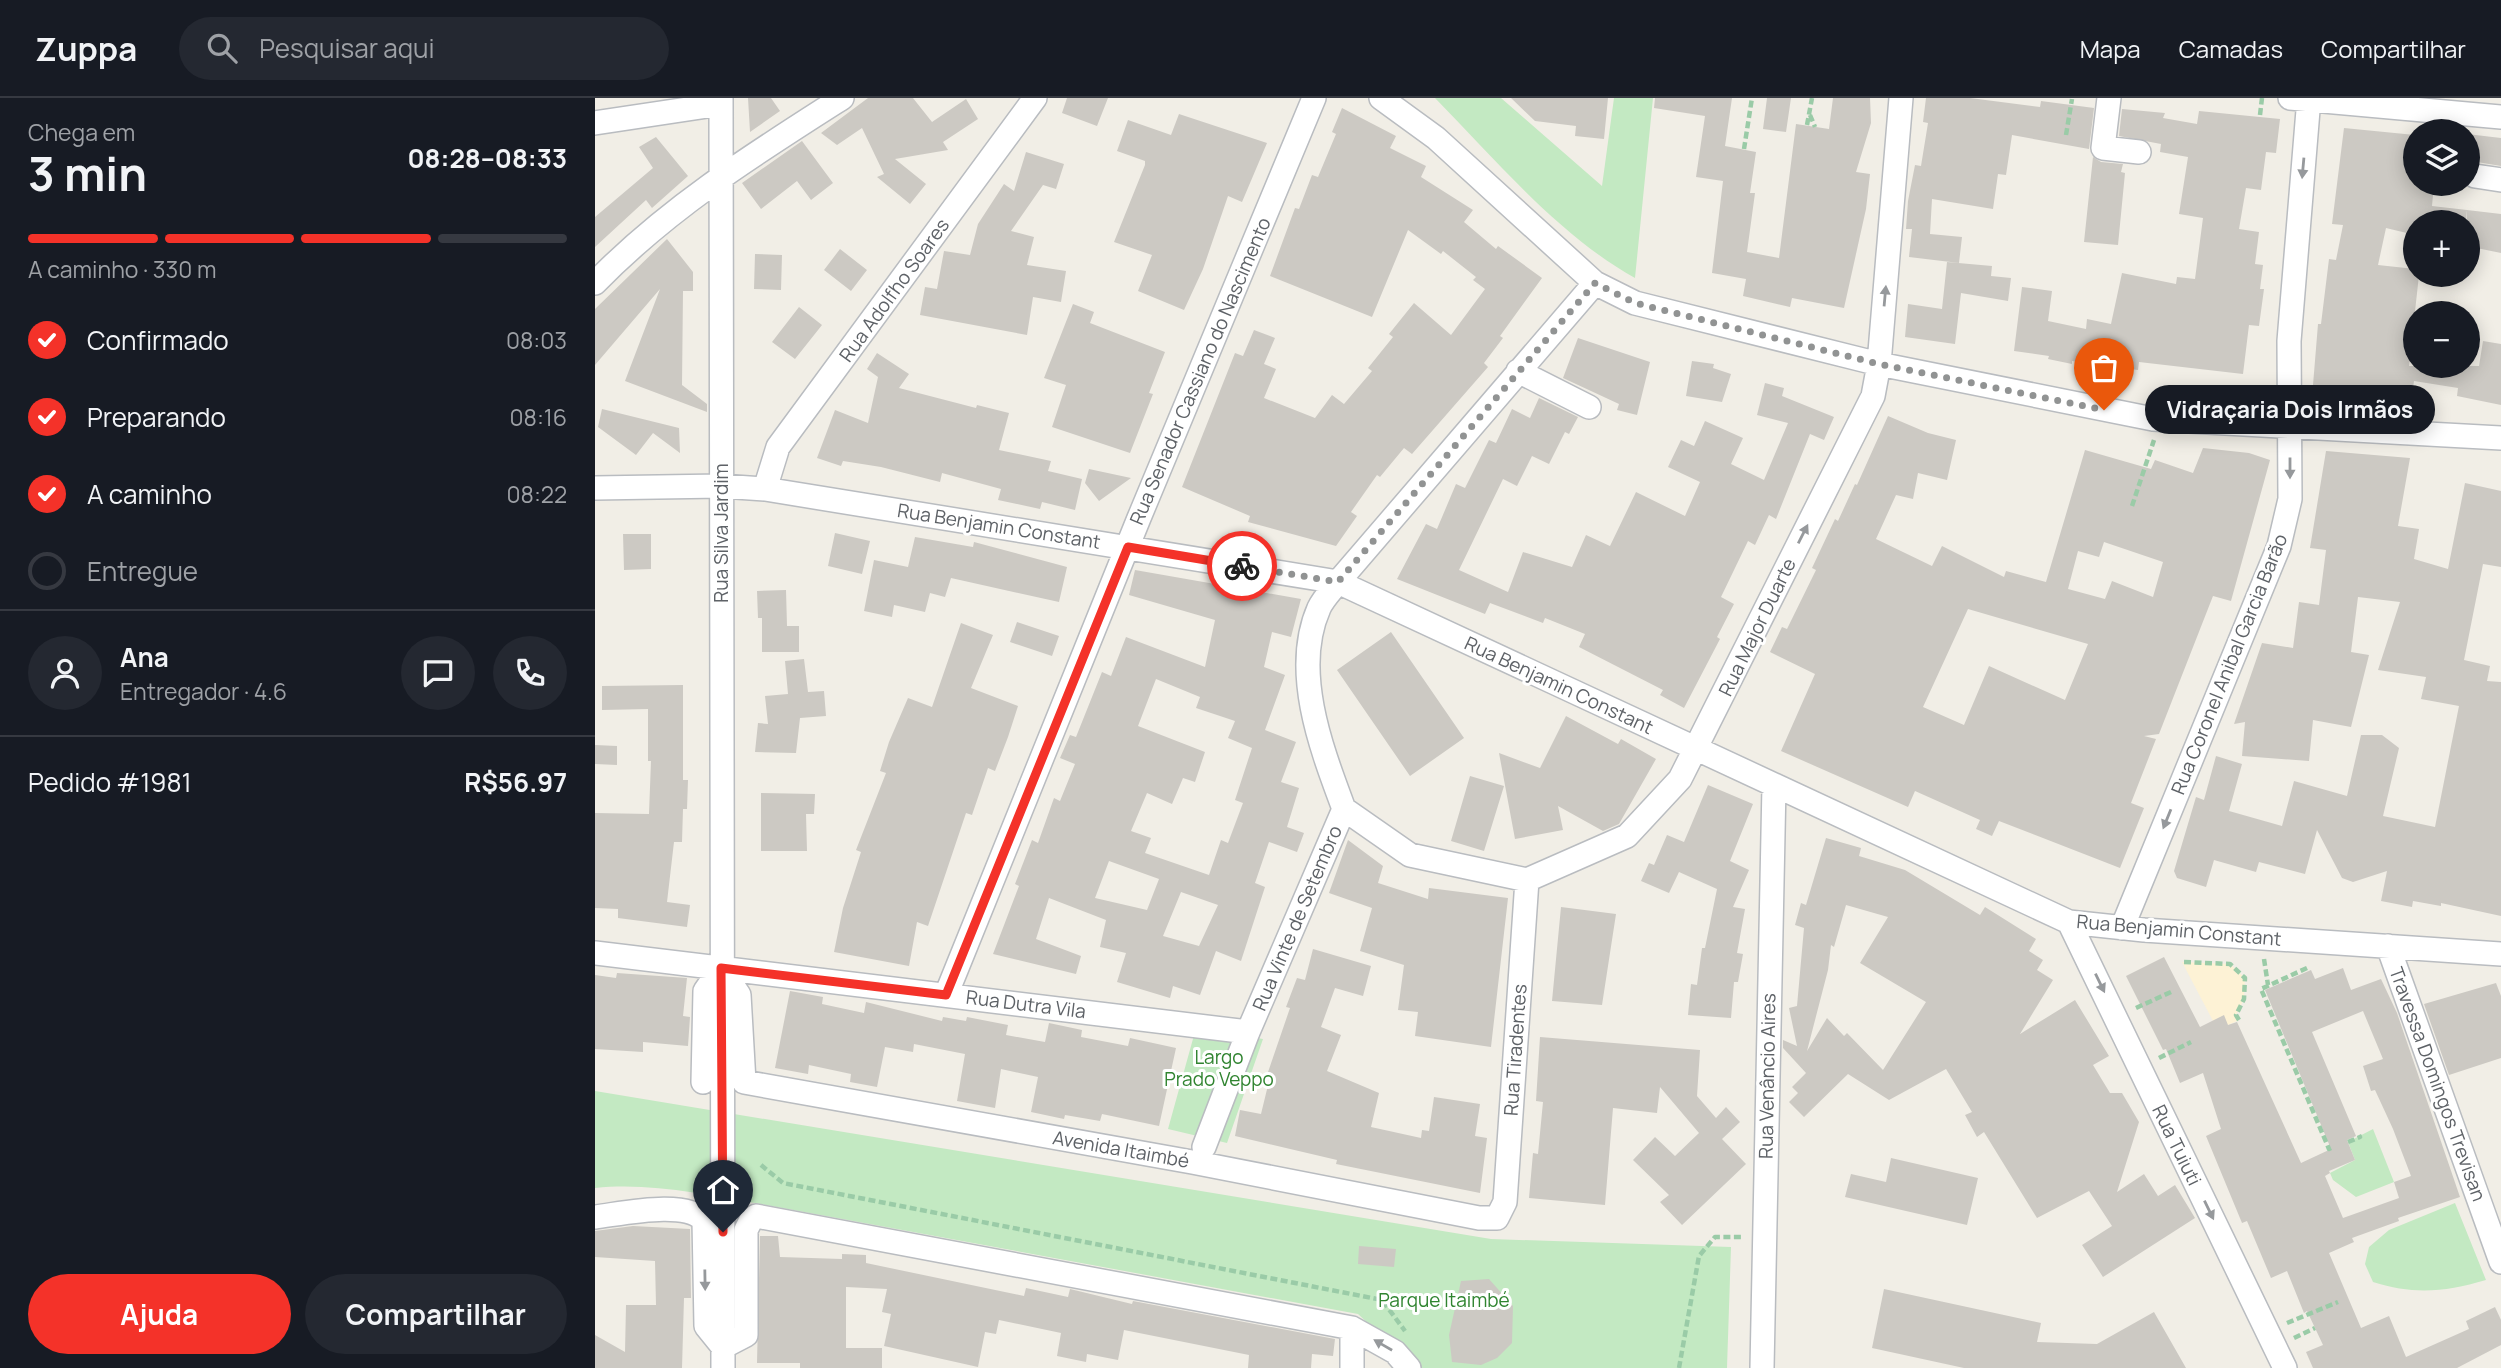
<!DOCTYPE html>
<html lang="pt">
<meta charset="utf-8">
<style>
:root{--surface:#171b24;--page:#242831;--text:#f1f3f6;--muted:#9ea1a6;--line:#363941;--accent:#f43229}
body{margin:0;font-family:Manrope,sans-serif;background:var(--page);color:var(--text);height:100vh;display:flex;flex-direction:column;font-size:26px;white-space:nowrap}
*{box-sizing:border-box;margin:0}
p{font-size:23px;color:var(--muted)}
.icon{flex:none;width:38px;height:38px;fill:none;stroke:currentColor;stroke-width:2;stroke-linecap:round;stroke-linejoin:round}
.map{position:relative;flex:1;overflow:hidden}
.side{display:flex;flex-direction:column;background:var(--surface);width:595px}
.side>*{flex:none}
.controls{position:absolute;left:1808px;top:21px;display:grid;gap:14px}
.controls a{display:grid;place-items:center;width:77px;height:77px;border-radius:50%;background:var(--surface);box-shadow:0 4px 18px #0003;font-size:35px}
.pin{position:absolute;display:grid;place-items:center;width:60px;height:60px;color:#fff;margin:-72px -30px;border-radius:50% 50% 50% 0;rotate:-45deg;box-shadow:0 0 7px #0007}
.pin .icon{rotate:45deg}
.courier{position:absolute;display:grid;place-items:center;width:70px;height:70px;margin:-35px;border:5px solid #f43229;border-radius:50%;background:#fff;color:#222;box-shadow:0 2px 9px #0007}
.bubble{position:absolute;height:49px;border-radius:24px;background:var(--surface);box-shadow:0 4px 18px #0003;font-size:23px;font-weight:700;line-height:49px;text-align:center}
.head em{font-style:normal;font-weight:700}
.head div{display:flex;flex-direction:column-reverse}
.head{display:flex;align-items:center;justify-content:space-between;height:119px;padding:0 28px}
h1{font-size:46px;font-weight:700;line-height:52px}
.bar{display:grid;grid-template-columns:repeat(4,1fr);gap:10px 7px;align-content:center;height:84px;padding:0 28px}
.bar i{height:9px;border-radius:5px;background:var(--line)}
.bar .selected{background:var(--accent)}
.bar p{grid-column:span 4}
.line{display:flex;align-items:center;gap:18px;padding:0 28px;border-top:2px solid var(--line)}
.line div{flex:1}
.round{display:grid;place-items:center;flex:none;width:74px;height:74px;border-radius:37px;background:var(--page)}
ol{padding:0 28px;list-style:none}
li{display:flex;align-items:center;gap:21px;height:77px}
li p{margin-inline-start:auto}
li .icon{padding:7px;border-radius:50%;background:var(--accent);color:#fff;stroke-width:4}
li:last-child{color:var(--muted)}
li i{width:38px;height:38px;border:4px solid var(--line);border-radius:50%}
.cta{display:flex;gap:14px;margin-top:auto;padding:14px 28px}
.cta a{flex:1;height:80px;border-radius:42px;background:var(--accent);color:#fff;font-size:28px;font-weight:700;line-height:80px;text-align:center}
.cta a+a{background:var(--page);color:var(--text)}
header{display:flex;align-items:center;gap:42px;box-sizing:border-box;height:98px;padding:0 35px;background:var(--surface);border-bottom:2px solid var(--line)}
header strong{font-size:33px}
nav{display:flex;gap:38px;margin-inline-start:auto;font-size:24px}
.search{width:490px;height:63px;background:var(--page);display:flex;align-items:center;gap:18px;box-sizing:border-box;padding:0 24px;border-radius:38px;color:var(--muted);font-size:26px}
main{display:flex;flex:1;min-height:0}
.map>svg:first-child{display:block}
.green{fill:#c3e9c2}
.sand{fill:#fdf2d5}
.building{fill:#ccc9c3;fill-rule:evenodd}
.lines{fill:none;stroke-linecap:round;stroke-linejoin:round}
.minor-casing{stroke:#b9bcc0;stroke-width:26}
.path{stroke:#9acba7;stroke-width:4.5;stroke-dasharray:7 3.5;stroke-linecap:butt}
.minor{stroke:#fff;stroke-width:23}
.oneway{fill:#96999c}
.done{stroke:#919393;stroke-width:7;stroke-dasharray:0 12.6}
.route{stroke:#f43229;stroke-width:9}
.labels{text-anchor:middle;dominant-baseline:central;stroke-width:6;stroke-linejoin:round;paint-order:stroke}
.street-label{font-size:19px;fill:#5e6267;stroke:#fff}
.park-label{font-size:19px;fill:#308430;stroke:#fff}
</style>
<header>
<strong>Zuppa</strong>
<div class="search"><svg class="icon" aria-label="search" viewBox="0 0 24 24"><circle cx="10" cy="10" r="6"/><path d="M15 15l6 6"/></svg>Pesquisar aqui</div>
<nav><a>Mapa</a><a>Camadas</a><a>Compartilhar</a></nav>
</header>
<main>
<section class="side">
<div class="head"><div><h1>3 min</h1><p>Chega em</p></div><em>08:28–08:33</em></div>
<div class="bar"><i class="selected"></i><i class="selected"></i><i class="selected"></i><i></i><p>A caminho · 330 m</p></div>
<ol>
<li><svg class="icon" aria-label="check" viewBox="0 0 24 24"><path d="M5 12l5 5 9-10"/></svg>Confirmado<p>08:03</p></li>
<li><svg class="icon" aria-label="check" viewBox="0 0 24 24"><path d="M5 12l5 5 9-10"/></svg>Preparando<p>08:16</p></li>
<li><svg class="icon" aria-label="check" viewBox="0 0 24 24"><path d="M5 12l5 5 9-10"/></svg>A caminho<p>08:22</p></li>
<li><i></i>Entregue</li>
</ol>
<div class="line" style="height:126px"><a class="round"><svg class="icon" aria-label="person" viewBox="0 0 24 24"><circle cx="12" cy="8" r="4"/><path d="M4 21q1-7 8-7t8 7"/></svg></a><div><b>Ana</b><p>Entregador · 4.6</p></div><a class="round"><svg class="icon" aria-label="chat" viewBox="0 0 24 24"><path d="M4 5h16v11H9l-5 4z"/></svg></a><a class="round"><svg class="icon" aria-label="phone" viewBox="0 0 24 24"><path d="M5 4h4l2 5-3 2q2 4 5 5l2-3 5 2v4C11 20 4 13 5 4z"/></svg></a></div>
<div class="line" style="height:91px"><div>Pedido #1981</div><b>R$56.97</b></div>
<div class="cta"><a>Ajuda</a><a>Compartilhar</a></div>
</section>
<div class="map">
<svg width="1906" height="1270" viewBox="0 0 1906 1270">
<rect width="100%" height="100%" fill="#f1eee6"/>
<path class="green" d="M840,0H906L1007,88L1019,0H1058L1040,180C963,137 902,63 840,0Z
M601,930L668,941L632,1045L573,1031Z
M0,993L896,1141L1136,1149L1132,1270H821L763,1216L166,1106C112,1097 55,1084 0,1090Z
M1778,1031L1799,1084L1761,1099L1738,1082L1735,1075L1760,1062L1753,1044Z
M1860,1105L1891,1182C1850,1194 1819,1197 1778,1184L1770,1166L1774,1149L1794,1132Z"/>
<path class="sand" d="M1587,864L1635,866L1650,880L1649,901L1641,917L1644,922L1633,927L1618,923Z"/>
<path class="building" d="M153,0H176L185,13L155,34Z
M273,0H318L337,24L371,1L383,21L348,44L353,52L300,61L331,86L315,106L282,79L289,76L267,30L242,47L226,35Z
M472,0H513L502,28L467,15Z
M916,0H1013L1009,41L980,38L981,28L940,23Z
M1060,0H1137L1130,48L1161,54L1155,95H1160L1152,154L1184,160L1201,26L1234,31L1238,0H1275L1276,25L1261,74L1275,76L1271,111L1249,210L1197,200L1195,209L1148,198L1151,181L1117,175L1128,83L1101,79L1110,18L1059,10Z
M1172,0H1196L1191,34L1168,31Z
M1331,0H1375L1445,9L1446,3L1499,10L1494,51L1417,37L1411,77L1403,76L1398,111L1337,101L1335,136L1367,139L1364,165L1314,159L1317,131H1311L1313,103L1320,67L1326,68L1333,25L1328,24Z
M747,10L801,38L795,50L831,68L826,79L878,112L869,124L901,151L903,148L947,180L905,238L908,240L889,265L893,269L817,356L809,350L785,379L782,377L756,414L762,418L741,448L653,424L655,418L587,389L640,255L648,258L659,232L680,240L669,266L681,271L669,300L720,320L737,297L749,306L777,273L773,270L798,239L794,236L819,205L856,237L890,191L878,182L881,179L848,153L846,156L813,132L777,219L675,178L700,110L704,111L717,77L723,79L741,36L737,34Z
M1527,11L1570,15L1568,20L1602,26L1604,13L1685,21L1681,55L1671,54L1666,92L1651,90L1644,131L1664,134L1660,166L1668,167L1665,191H1669L1664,228L1654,227L1648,276L1544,264L1543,272L1477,263V266L1453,261L1454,258L1419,253L1427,189L1457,193L1453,223L1491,231L1492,221L1516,226L1527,175L1581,186L1582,179L1600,181L1608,120L1584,116L1593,59L1565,54L1566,46L1524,38Z
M584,16L672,45L647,104L633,98L608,171L589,212L543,193L557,157L519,144L550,67V63L522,53L533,22L576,37Z
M1749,30L1820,37V86H1839L1837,108L1872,112L1871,124H1820V137L1791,130L1783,167L1820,171V177H1824L1814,268H1884L1888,243L1906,246V307L1862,298L1863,290L1819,283L1817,297L1718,287L1723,226H1726L1734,161L1741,162L1748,127L1737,126Z
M1872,36L1906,40V68L1882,64L1872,67Z
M61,39L93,78L57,110L51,102L0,149V119L58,70L44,49Z
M207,43L238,85L216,102L202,83L166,111L147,85Z
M431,54L469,66L461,91L448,87L416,133L439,139L432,167L471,173L466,204L438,199L432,237L325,217L330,189L342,191L349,153L375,157L383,126L409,86L419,93Z
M1498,59L1506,64L1528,66L1526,74L1530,75L1523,147L1489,144Z
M1872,112L1906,116V155L1872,148Z
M72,141L98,174V193H88L87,287L112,306V314L30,283L65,191L0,267V211Z
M245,151L272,172L256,193L229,172Z
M160,156L187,157L186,192L159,191Z
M1352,164L1397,168L1396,178L1416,180L1413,203L1366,195L1360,246L1310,239L1313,206L1347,211Z
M478,206L499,214L495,225L570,254L554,295L558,296L535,355L457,329L471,287L449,280Z
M204,209L227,227L200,261L177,244Z
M983,240L1055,264L1042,317L1022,312L1024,306L968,280Z
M282,255L314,276L304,290L381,310L382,307L414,315L404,352L456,363L453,373L487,381L480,412L447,404L445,411L403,402L406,391L347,375L345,384L286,369L248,363L246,368L222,360L240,312L273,325L283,279L272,271Z
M1097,263L1119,266L1118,270L1136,276L1127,304L1091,298Z
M1170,285L1189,290L1187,298L1239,319L1229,342L1215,336L1181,421L1174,417L1160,447L1153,443L1126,499L1139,506L1122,539L1125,541L1089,610L1065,597L1068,592L984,549L990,536L950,520L948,525L895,505L890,516L802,481L831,426L842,431L861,386L870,390L894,342L901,345L917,311L935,320L944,300L983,319L974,336L970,334L954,366L937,358L922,388L908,381L864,472L913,494L928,454L977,469L991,437L1015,448L1041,394L1090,418L1105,384L1073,369L1086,342L1099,348L1110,323L1148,340L1136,366L1169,382L1193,325L1162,317Z
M7,311L84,330L85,355L58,335L41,357L3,329Z
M1293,318L1333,335L1361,342L1352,382L1323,375L1318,401L1301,397L1281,441L1337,468L1347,448L1409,479L1411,473L1451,484L1490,352L1556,371L1560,362L1598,375L1608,350L1654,355L1675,362L1636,503L1618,498L1564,636L1549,638L1561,641L1536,705L1549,710L1525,770L1404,723L1397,738L1381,731L1385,722L1320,693L1313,709L1186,653L1220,576L1175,554L1187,529L1192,531L1221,472L1217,470L1240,421L1243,423L1260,386L1262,387ZM1509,444L1568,464L1558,499L1517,483L1510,501L1473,491L1483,453L1504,459ZM1373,511L1493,546L1470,602L1394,568L1369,627L1328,609Z
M1731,353L1815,360L1803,428L1824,431L1819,461L1853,471L1870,385L1906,393V469L1888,466L1869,562L1895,568L1892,583L1906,584V818L1846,805V808L1818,803L1817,809L1786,803L1792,773L1758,784L1747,780L1722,732L1710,776L1664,764L1661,774L1619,762L1611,789L1582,780L1579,773L1601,699L1609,702L1621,658L1647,666L1634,713L1687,728L1699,683L1752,698L1766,637H1787L1804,650L1788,718L1840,729L1864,608L1826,601L1831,579L1783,572L1805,504L1763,499L1756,554L1774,557L1756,629L1718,622L1714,663L1647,658L1650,624L1639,626L1667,545L1698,550L1704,504L1724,507L1731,452L1715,450Z
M494,371L536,380L504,403L490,385Z
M240,435L275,443L267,476L233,468Z
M28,436H56V471L29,472Z
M320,439L378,449L379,444L472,469L464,504L356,480L350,499L335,495L330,514L299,507L297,519L269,513L279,462L313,469Z
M540,472L706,501L696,539L677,534L669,569L690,577L670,632L701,644L686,684L704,690L692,729L709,735L702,754L674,744L660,785L670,789L646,863L621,853L605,897L578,888L575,900L522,884L531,855L505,849L511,822L454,800L441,841L486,858L481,876L398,856L424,788L420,786L437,742L443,745L459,700L465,703L480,666L465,660L475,637L481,639L507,574L516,578L531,539L610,569L620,522L534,497ZM561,581L605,599L601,610L640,623L633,640L657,650L640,702L648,705L633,745L626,742L614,777L550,755L556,740L536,733L552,695L577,706L588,680L600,684L610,654L543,628ZM514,763L564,781L552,812L500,800ZM586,794L623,807L604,848L568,838Z
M191,492L192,528H204V554H167V520H163L162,493Z
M422,524L464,538L457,558L415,544Z
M366,525L398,537L376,590L423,608L413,639L400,673L393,670L377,717L371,715L333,828L322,824L314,868L239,854L248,810L266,754L261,752L291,675L285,673L294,644L313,600L337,609Z
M796,534L869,640L815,678L742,572Z
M209,561L213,594L229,593L231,618L205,620L201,655L160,654L163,625L173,626L170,598L193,596L190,563Z
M88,587V682H93L92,711H88L87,744H79L72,804L95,807L92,829L23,820V811L0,810V715L54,716L56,663H53V611L7,612V588Z
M971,618L1023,646L1026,641L1061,661L1024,726L1008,733L963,708L968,732L920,741L904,655L945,670Z
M0,647L22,648V667L0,666Z
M875,678L909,688L889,753L856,743Z
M1113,687L1158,706L1135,763L1154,772L1138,809L1150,811L1142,855L1148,856L1143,884H1139L1136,920L1093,917L1096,886L1102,887L1107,850H1110L1122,791L1084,774L1074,795L1046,783L1054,765L1059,767L1072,737L1089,744Z
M166,695L220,696L219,716H211L212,753H166Z
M1231,740L1266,750L1264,758L1310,772L1385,817L1390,809L1441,841L1434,853L1448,862L1442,872L1458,882L1425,936L1480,902L1514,958L1498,967L1515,995H1527L1544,1024L1522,1094L1549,1076L1563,1098L1580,1087L1600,1120L1508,1179L1487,1147L1517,1128L1494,1093L1442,1120L1389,1034L1382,1039L1370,1017L1377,1014L1351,971L1294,1002L1253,976L1209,1019L1194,1004L1203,995L1197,989L1211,975L1188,950V942L1202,948L1194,910L1202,908L1209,830L1200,827L1206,805L1211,807ZM1251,807L1293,819L1265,865L1331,904L1288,972L1252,935L1249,938L1232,920L1212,953L1233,872L1236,847L1239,849Z
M753,742L788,768L783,785L833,801L834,790L913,800L896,949L820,938L823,914L803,912L809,867L765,853L777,810L734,795Z
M966,809L1021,816L1007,907L957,903Z
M718,851L776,868L768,898L740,890L726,929L746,937L732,973L784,995L776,1029L826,1040L827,1032L834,1033L839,999L885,1006L880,1038L892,1040L885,1095L741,1066L742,1062L640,1038L645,1012L666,1016L675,979L672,977L695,910L691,909L702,880L710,882Z
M1569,859L1605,929L1629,917L1633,927L1642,924L1706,1065L1736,1051L1670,892L1716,872L1720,881L1748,870L1756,892L1786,881L1802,915L1865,1099L1803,1120L1804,1123L1757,1140L1759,1144L1734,1155L1766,1230L1794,1218L1811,1259L1874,1231L1871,1223L1900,1209L1906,1222V1247L1862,1270H1718L1711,1254L1728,1247L1712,1213L1709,1215L1692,1173L1676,1180L1652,1123L1647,1125L1611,1038L1626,1031L1608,975L1585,985L1571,951L1568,952L1531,878ZM1768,913L1788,961L1768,968L1776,993L1780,992L1798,1031L1816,1078L1799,1084L1804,1100L1748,1120L1730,1078L1735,1075L1734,1073L1760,1062L1752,1042L1761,1038L1717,934Z
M22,875L92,880L88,918L95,919L93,948L48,944V954L0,951V877L21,880Z
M1901,885L1906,898V960L1854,977L1829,906Z
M195,893L228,899L227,906L269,915L271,904L347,923L348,919L371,923L372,919L413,927L411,937L450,944L454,925L487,932L486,939L533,948L535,940L581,950L564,1028L507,1016L505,1023L470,1017L469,1021L436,1014L443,979L406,971L400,1010L362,1003L370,956L319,946L318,954L290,949L282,989L255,984L256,976L214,967L213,976L180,970Z
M945,939L1105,952L1102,998L1121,1020L1131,1009L1145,1024L1127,1041L1151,1066L1087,1127L1065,1104L1074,1097L1038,1062L1060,1039L1080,1058L1104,1035L1065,989L1062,1015L1018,1010L1010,1107L934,1100L938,1055L943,1056L948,1004L941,1003Z
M1296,1060L1383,1080L1372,1127L1250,1099L1256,1076L1291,1084Z
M38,1128L95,1131L96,1200H89L87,1270H0V1237L30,1254L31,1207H61L60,1163L0,1159V1133Z
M165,1138H183L185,1159L247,1161V1156L271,1157V1165L429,1198L431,1190L473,1199L475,1191L537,1206L538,1203L740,1241L738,1258L717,1256L716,1270H653L654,1257L529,1232L523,1262L492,1256L491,1264L462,1258L466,1235L404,1222L401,1236L390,1234L383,1269L289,1248L296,1216L287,1214L292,1191L251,1189V1250H287V1270H205V1265H162Z
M764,1148L801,1151L799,1169L763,1166Z
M894,1181L918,1208L917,1245L902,1260L886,1267L857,1264L854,1237L866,1183Z
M1289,1191L1446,1225L1442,1244L1502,1246L1559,1214L1591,1270H1369L1277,1250Z"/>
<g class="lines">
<defs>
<path id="minor" d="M126,0L128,1270
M786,0L841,40L1000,185L1040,205L1284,266L1558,321L1906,340
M1514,0L1508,50L1544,54
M1695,0L1906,19
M0,25L126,6
M1880,78L1906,82
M0,185C73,110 159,56 247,0
M923,273L994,309
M0,390L126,388L170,391L743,484L1474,824L1549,832L1906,856
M170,391L183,349L440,0
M749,711L815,757L932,782L1032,738L1085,681L1278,298L1284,266L1306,0
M1474,824L1690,1270
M1527,830L1684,448L1695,401L1694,243L1714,0
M1793,848L1906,1164
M0,855L653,934
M351,897L544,420L719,0
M108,984L110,893L126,870L144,897L149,984L597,1064L884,1120H902L910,1104L932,782
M609,1049L653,934L749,711C727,652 696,573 724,510C728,501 737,492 743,484L1000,185
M0,1119C26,1116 92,1101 109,1123L111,1228L128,1249
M128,1249L151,1237V1132L156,1122L161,1118L757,1230L800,1254L814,1270
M757,1270V1230
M1167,1270L1179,687"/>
</defs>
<use href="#minor" class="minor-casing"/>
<path class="path" d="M1215,17L1220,29
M1665,17L1667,0
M1212,27L1217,0
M1471,37L1477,1
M1149,51L1157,0
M1667,305V292
M1537,408L1559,342
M1669,861L1673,887
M1589,864L1635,866L1650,880L1649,901L1641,917L1644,922
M1712,870L1666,891L1734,1051L1736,1050
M1541,910L1578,893
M1564,960L1596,944
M1753,1044L1765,1039L1764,1037
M166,1067L188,1085L787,1202L810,1233
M1692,1225L1743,1204
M1699,1240L1720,1230
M1084,1270L1104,1158L1120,1139H1148"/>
<use href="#minor" class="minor"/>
</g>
<defs><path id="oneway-solid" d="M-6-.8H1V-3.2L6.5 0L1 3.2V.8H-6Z" transform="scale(1.75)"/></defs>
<g class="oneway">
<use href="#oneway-solid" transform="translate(1708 70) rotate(95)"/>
<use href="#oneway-solid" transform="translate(1290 198) rotate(-85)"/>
<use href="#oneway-solid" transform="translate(1695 370) rotate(90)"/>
<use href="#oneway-solid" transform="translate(1208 436) rotate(-63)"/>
<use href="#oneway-solid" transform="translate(1572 721) rotate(112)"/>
<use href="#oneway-solid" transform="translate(1505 885) rotate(64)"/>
<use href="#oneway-solid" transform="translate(1614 1112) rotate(64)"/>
<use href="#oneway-solid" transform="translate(110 1182) rotate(89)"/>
<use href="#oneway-solid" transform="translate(788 1247) rotate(-150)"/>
</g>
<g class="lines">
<path class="done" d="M647,468L743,484L1000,185L1040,205L1284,266L1509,312"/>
<path class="route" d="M128,1134L126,870L351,897L533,449L647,468"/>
</g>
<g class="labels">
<g class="street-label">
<text transform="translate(299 192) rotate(-54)">Rua Adolfho Soares</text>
<text transform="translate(605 273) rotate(-67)">Rua Senador Cassiano do Nascimento</text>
<text transform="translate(404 428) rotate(9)">Rua Benjamin Constant</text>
<text transform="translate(126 435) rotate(-90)">Rua Silva Jardim</text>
<text transform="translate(1162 529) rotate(-64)">Rua Major Duarte</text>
<text transform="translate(1634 566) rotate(-68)">Rua Coronel Anibal Garcia Barão</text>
<text transform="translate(964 587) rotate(25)">Rua Benjamin Constant</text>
<text transform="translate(702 820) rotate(-67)">Rua Vinte de Setembro</text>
<text transform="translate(1584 832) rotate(5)">Rua Benjamin Constant</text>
<text transform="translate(431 906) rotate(7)">Rua Dutra Vila</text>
<text transform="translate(920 952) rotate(-86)">Rua Tiradentes</text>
<text transform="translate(1172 978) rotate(-89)">Rua Venâncio Aires</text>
<text transform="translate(1843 986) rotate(70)">Travessa Domingos Trevisan</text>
<text transform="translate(1582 1047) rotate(64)">Rua Tuiuti</text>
<text transform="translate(526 1051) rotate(10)">Avenida Itaimbé</text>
</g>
<g class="park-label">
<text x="624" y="959">Largo<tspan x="624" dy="22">Prado Veppo</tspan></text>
<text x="849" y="1202">Parque Itaimbé</text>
</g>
</g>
</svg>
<div class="controls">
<a><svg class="icon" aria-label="layers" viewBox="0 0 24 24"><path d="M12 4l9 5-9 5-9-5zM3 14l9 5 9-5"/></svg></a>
<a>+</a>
<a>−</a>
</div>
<div class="pin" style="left:1509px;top:312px;background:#ea580c"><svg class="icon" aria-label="bag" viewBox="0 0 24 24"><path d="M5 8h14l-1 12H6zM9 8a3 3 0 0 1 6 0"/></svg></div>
<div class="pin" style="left:128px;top:1134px;background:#1f2937"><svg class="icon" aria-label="home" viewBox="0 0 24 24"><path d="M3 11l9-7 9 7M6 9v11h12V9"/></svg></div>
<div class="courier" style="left:647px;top:468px"><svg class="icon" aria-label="bike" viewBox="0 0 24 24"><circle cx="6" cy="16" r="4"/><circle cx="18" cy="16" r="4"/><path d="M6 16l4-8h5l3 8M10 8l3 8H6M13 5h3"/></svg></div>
<div class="bubble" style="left:1550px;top:287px;width:290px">Vidraçaria Dois Irmãos</div>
</div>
</main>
